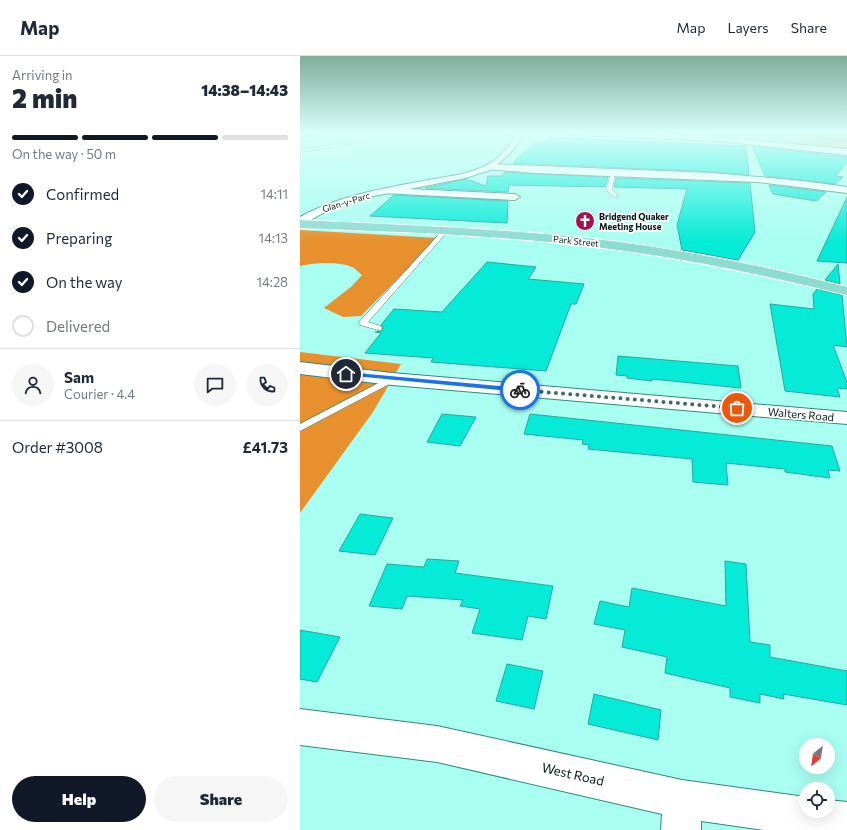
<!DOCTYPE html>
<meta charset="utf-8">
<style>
:root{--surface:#fff;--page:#f6f6f7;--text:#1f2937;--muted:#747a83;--line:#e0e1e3;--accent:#111827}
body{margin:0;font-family:Commissioner,sans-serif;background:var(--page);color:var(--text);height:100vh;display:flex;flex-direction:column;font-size:15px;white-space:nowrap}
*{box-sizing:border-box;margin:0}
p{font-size:13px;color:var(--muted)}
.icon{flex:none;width:22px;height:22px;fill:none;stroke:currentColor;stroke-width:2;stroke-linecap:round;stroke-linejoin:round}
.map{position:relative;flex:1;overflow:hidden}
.sheet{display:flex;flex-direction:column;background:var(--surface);width:300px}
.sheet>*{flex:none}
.needle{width:26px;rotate:209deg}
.controls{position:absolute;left:499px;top:682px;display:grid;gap:8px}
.controls a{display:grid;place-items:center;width:36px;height:36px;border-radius:50%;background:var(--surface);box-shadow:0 4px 16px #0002;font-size:20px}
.pin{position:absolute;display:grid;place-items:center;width:34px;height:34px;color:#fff;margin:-17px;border:2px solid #fff;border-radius:50%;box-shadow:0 1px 4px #0007}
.courier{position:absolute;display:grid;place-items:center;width:40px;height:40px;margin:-20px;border:3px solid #1a73e8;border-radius:50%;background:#fff;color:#222;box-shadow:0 1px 5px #0007}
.head em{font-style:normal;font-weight:800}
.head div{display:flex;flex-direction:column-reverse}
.head{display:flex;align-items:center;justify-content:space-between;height:68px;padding:0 12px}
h1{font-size:26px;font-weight:800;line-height:30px}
.bar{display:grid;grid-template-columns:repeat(4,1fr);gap:6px 4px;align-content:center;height:48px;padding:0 12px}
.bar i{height:5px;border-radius:3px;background:var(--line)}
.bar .on{background:var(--accent)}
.bar p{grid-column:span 4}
.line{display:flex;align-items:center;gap:10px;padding:0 12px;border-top:1px solid var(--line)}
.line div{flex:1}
.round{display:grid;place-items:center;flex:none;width:42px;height:42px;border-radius:21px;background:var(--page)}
ol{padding:0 12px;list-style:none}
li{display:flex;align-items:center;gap:12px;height:44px}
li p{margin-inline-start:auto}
li .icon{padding:4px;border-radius:50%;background:var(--accent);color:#fff;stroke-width:4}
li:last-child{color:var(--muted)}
li i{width:22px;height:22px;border:2px solid var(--line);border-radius:50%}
.action{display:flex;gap:8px;margin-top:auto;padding:8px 12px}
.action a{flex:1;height:46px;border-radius:24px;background:var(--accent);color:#fff;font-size:16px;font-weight:800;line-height:46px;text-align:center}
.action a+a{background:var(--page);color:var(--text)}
header{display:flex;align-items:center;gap:24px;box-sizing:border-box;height:56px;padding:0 20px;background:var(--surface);border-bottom:1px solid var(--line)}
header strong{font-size:19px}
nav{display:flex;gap:22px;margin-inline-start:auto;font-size:14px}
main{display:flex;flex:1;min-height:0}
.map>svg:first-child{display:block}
.green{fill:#fbb776}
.forest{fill:#e7902d}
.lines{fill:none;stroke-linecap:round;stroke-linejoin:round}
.stream{fill:#81a227;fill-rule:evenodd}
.building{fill:#05ebd7;stroke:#2ba89a}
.lane-casing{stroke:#308a7f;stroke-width:1}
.street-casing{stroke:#308a7f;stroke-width:2}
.secondary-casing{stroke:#308a7f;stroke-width:2}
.primary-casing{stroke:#fff;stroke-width:2}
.lane{fill:#fff;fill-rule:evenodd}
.street{fill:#fff;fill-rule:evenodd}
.secondary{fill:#fff;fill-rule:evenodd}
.primary{fill:#8ddcd2;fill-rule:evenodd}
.route{fill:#1a73e8}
.done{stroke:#3d6b65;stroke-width:4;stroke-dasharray:0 7.2}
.labels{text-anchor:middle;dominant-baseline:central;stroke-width:3.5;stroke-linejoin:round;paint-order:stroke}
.far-street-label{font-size:9px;fill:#031c19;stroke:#fff}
.far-poi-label{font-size:9px;font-weight:bold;fill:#031c19;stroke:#fff;text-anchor:start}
.street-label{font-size:11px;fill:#031c19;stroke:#fff}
.near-street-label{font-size:13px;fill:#031c19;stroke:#fff}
</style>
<header>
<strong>Map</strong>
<nav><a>Map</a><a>Layers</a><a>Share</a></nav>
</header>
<main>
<section class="sheet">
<div class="head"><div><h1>2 min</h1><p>Arriving in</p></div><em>14:38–14:43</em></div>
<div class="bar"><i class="on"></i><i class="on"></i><i class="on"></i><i></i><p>On the way · 50 m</p></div>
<ol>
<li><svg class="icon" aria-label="check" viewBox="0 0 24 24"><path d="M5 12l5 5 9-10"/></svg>Confirmed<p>14:11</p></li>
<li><svg class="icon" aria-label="check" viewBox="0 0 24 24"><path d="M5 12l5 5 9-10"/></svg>Preparing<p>14:13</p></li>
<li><svg class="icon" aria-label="check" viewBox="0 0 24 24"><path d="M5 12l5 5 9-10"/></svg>On the way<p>14:28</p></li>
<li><i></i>Delivered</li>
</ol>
<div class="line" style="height:72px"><a class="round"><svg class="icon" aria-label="person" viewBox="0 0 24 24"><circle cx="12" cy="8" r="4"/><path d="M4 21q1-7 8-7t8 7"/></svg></a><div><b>Sam</b><p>Courier · 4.4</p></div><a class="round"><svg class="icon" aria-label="chat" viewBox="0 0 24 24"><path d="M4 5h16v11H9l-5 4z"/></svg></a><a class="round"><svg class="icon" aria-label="phone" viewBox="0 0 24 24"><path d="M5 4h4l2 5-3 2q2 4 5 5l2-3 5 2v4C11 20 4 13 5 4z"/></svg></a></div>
<div class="line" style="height:52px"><div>Order #3008</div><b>£41.73</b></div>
<div class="action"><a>Help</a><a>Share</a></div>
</section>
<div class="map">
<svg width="547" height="774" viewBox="0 0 547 774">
<rect width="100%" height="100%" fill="#a8fef1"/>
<path class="green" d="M324,77H547V93C473,82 399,79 324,77Z"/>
<path class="forest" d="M0,174L138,182L61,260L43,261L24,252L52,230L62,219C59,217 56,213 52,211C36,205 16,207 0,210Z
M0,296L101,308L73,356L0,457Z"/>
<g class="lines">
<path class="stream" d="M512,77L521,81L547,84V86L521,83L507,77Z"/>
</g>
<path class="building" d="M249,81L446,90L449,119L413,116L213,107L234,87H242Z
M452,90L547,101V106L536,120L543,121L535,128L465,120Z
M205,116L234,118L308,121L305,131L209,129L208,136L125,132L166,123L186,130L188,120H202Z
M316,122L450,127L455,176L438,204L382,194L377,169L387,133L314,131Z
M469,129L526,136L516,145L473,138Z
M94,139L208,145L207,167L70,160Z
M547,141V207L517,205Z
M187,206L236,211L228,223L284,228L276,248H271L246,315L131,306L133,302L65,297L81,277L75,276L82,275L83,271L81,269L94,253L142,256Z
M538,208L540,228L525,224Z
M517,233L542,239L547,291L533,289L547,326V333L537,332L540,341L485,335L470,248L514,253L513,238Z
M318,300L438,310L441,332L352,323V325L327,322V320L316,319Z
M142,358L176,361L160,390L127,386Z
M230,358L532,390L540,415L528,414L530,422L485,416V413L426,407L428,429L393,426L392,403L288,393L289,389L282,388L283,384L224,378Z
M60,458L93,462L75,499L39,495Z
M127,503L159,505L155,517L253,530L246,563L228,560L222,584L172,577L180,553L160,550L163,544L107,540L102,553L69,550L87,508L124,511Z
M425,505L446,508L450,586L470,589V601L547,615V649L483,638L484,643L460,638V647L430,641V632L365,617L367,601L322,591L325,574L294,568L300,545L329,551L332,532L426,550Z
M0,574L40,581L17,626L0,623Z
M207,608L243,615L234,653L196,645Z
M294,638L361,654L358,684L288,668Z"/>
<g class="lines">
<defs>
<path id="lane" d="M13,77L40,88L85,81L87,82L0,96V94L35,88Z
M313,116L315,117L312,134L318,139L315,141L306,134L311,117Z
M143,174L148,175L68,266L81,270L82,272L81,274H78L60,269L59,267L60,265Z
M92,320L97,323L95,325L0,375V368Z"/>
<path id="street" d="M22,77L0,82V78Z
M271,77H339L419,81L547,93V99L419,85L274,79Z
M189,108L413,117L503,125L547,131V137L458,126L234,117L186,113L184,111Z
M86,132L215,138L220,141L215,144L82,137L81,135Z
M0,306L92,317L547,356V368L92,329L0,318Z
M0,653L137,670L382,724L506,741V755H528V744L547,746V774H464L401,765V774H361L362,758L137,706L0,689Z"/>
<path id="secondary" d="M218,77H226L209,98L191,114L165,122L69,141L47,147L25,156L0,170V161C38,140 80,133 123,125C143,121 167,119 185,110C198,104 211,89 218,77Z"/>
<path id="primary" d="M0,164C98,169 197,172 295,183C380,193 464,210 547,231V239C464,219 380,201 295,191C197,179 98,176 0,172Z"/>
</defs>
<use href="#lane" class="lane-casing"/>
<use href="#street" class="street-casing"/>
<use href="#secondary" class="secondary-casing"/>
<use href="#primary" class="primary-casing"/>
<use href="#lane" class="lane"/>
<use href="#street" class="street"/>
<use href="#secondary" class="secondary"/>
<use href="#primary" class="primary"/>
</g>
<linearGradient id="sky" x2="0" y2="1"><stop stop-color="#7fad9b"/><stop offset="0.41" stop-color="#d8fff9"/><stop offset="1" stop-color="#d8fff9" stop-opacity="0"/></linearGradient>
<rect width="547" height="186" fill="url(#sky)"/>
<path class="route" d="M46,316L220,332L223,334L220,336L44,319L43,318Z"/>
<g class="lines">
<path class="done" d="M220,334L437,352"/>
</g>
<defs>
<symbol id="church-disc" viewBox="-11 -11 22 22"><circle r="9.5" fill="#a51150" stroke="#fff"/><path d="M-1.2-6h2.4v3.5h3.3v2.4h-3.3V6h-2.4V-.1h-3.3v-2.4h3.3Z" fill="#fff"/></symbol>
</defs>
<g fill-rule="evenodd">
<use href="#church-disc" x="274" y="154" width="22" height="22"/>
</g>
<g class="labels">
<g class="far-street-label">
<text transform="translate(46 146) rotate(-17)">Glan-y-Parc</text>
<text transform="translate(276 185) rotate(6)">Park Street</text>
</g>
<g class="far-poi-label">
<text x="299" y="160">Bridgend Quaker<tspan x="299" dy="10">Meeting House</tspan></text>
</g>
<g class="street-label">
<text transform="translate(501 358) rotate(5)">Walters Road</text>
</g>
<g class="near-street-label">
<text transform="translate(273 718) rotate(13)">West Road</text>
</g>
</g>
</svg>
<div class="controls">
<a><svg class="needle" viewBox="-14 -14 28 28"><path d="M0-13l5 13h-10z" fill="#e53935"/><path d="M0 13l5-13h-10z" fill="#747a83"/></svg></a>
<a><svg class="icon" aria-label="locate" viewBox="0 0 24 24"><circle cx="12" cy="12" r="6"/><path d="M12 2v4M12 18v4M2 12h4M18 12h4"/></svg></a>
</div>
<div class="pin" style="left:437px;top:352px;background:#ea580c"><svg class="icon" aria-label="bag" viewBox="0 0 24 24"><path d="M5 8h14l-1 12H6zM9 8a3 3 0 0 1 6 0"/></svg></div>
<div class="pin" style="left:46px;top:318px;background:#1f2937"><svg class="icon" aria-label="home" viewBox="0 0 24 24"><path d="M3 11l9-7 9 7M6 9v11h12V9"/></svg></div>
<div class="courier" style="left:220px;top:334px"><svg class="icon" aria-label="bike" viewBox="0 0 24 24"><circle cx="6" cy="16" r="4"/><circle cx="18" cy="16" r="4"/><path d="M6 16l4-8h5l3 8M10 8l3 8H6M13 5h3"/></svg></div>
</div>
</main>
